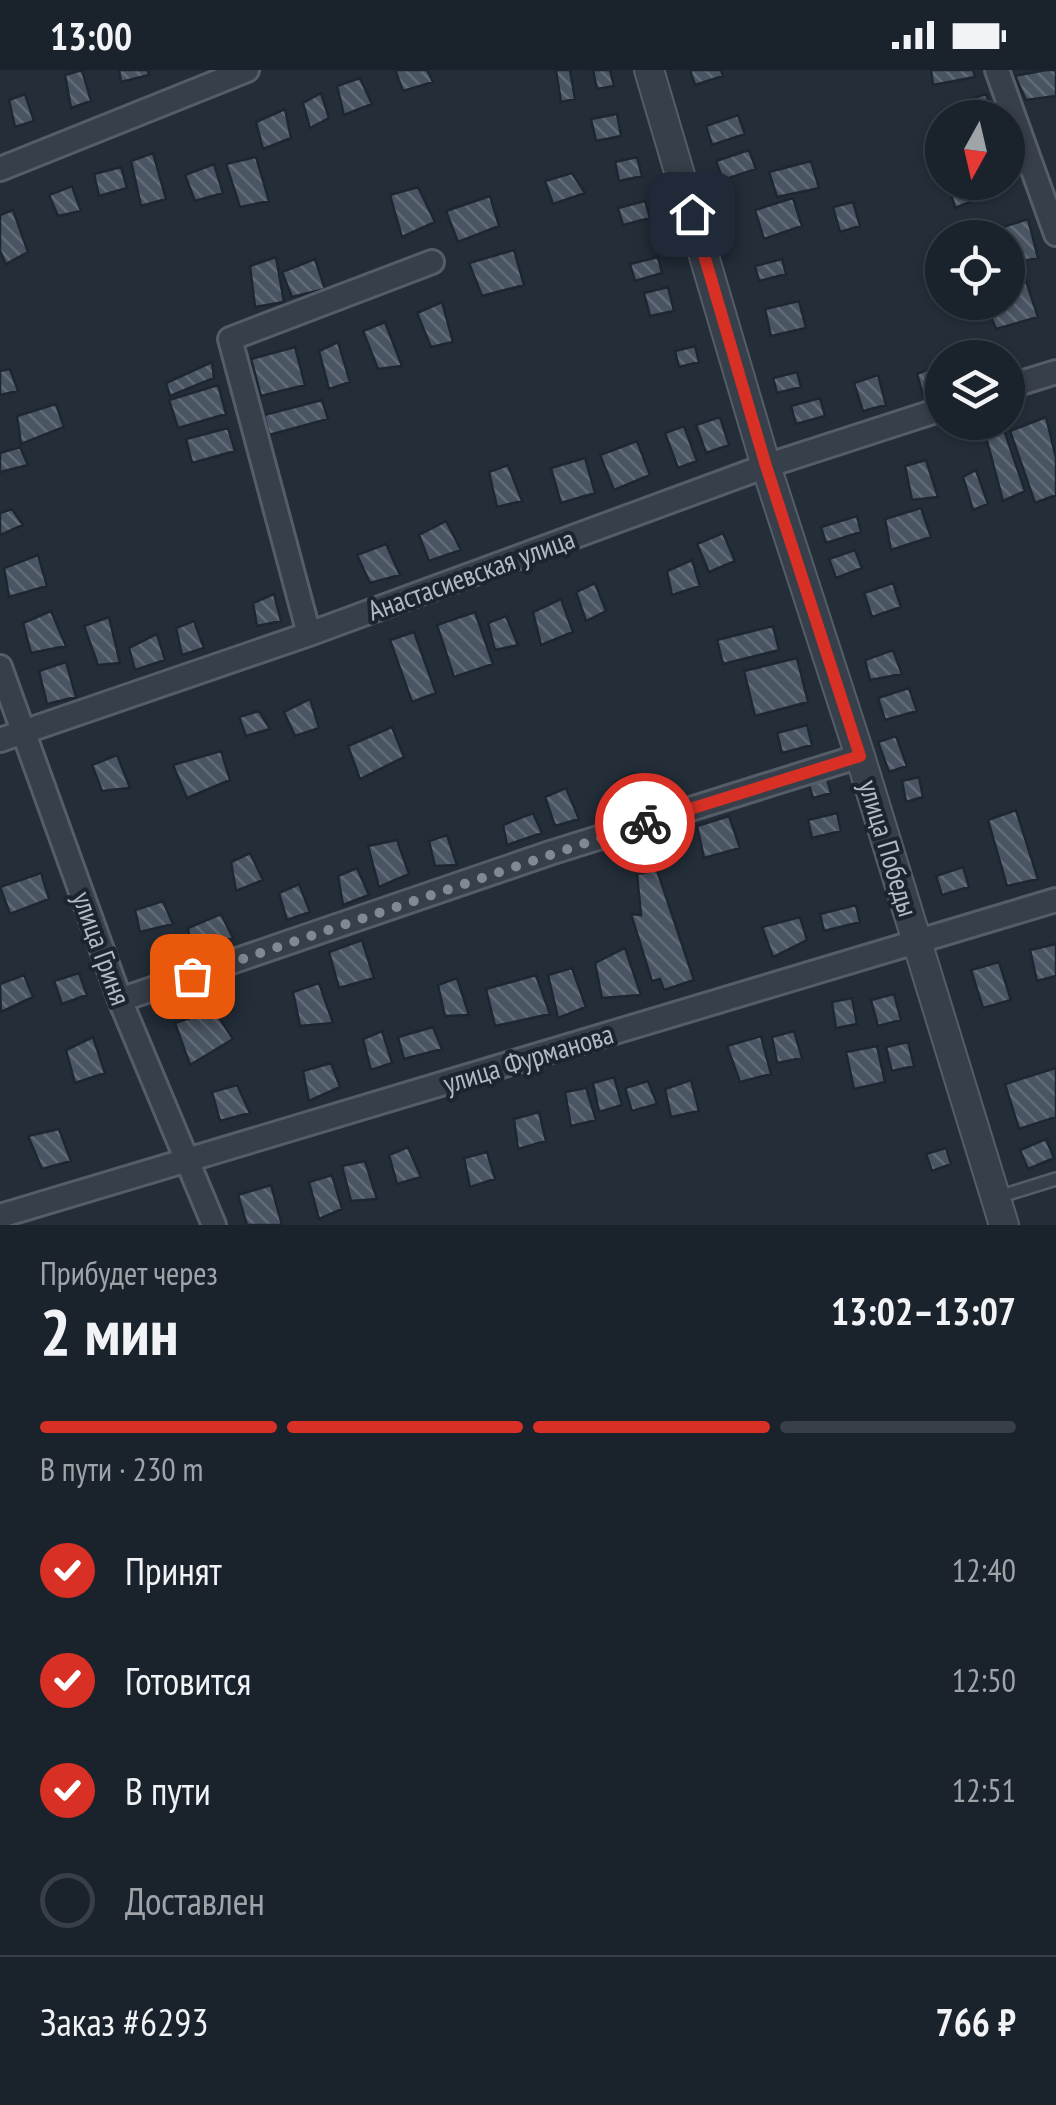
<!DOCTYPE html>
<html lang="ru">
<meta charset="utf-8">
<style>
:root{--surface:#1a222b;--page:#272f37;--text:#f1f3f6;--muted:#9fa4a9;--line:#383f47;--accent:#d93025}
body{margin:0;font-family:"PT Sans Narrow",sans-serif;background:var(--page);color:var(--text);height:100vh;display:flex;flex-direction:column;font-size:38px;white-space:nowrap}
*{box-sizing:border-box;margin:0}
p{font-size:32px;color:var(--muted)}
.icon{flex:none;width:55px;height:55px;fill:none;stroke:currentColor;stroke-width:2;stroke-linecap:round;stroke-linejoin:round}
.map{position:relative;height:1155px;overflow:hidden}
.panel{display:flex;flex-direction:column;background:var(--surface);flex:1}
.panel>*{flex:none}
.needle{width:65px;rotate:188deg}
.controls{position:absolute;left:925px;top:30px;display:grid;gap:20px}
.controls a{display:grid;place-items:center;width:100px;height:100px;border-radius:50%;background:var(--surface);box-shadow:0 2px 8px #0004,0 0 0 2px var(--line);font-size:50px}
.pin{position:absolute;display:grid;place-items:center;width:85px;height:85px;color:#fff;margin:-42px;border-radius:20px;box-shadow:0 5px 15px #0006}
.courier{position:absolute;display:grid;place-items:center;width:100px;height:100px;margin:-50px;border:8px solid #d93025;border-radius:50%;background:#fff;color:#222;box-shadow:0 2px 12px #0007}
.headline em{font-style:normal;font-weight:700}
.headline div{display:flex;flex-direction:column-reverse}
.headline{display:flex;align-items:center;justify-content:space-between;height:170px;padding:0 40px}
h1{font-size:65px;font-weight:700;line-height:75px}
.bar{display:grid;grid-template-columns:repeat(4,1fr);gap:15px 10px;align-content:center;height:120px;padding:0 40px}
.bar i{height:12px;border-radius:8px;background:var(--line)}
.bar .selected{background:var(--accent)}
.bar p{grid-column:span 4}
.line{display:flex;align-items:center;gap:25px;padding:0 40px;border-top:2px solid var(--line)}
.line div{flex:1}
ol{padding:0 40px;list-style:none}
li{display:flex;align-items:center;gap:30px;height:110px}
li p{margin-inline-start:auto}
li .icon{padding:10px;border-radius:50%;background:var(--accent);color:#fff;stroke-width:4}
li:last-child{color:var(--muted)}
li i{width:55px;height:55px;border:5px solid var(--line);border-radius:50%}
.status{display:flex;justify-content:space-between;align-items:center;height:70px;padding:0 50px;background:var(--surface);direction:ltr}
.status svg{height:28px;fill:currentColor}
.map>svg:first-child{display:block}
.building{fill:url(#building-back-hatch);stroke:#1e2631;stroke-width:2.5}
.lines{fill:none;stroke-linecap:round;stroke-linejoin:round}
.service-casing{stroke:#555d68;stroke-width:16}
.minor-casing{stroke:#555d68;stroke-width:28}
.tertiary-casing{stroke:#555d68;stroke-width:32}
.service{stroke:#373f4a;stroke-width:11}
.minor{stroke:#373f4a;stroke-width:22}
.tertiary{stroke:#373f4a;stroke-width:28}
.done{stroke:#808995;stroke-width:10;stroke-dasharray:0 18}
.route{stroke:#d93025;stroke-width:12}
.labels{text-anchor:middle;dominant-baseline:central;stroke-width:8;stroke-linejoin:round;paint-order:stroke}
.street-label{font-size:28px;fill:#b2bac6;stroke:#1c242f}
</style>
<div class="status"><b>13:00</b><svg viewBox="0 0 49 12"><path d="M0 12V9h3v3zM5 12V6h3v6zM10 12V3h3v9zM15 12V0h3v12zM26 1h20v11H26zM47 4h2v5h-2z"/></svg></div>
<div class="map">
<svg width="1056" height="1155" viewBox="0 0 1056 1155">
<defs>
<pattern id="building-back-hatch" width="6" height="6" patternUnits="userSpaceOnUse" patternTransform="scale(2.5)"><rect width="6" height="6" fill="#4a5563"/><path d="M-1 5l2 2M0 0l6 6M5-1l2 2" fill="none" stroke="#626b78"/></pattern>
</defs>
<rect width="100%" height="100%" fill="#232e39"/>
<path class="building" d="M82,0L91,31L71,38L65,5Z
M119,0H148L149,5L121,12Z
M395,0H427L433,12L403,21Z
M556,0H570L575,29L561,32Z
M593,0H610L614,16L597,19Z
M690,0H721L723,6L695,15Z
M931,0H973L975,7L933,15Z
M1046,0H1056V26L1026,30L1015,6Z
M360,8L372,34L344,45L337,16Z
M321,23L329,48L310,58L303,33Z
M25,24L34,51L15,57L9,30Z
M986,24L995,48H965L960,32Z
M285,39L291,68L263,79L256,52Z
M617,44L621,66L596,71L591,49Z
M738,45L745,64L712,75L706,56Z
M749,80L756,99L723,110L716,91Z
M153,83L166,129L141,136L131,91Z
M256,87L269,131L240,137L226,94Z
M637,87L642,106L619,111L615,92Z
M811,91L819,118L777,127L769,102Z
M214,94L223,123L195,131L185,105Z
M121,97L127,118L99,126L94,104Z
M572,103L585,123L553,134L545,111Z
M948,112H1001L1003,119L955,138Z
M72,116L81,141L58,146L49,125Z
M418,117L435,152L402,167L390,125Z
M490,126L499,156L458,172L446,141Z
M793,128L802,156L764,169L755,140Z
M645,131L650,148L623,155L618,138Z
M853,132L860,156L840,162L833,137Z
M13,140L28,182L6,194L0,181V145Z
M1028,149L1038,188L1008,194V168L978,165Z
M514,180L524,215L482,226L469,193Z
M276,187L284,232L255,237L250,196Z
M658,187L662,203L635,211L630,194Z
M315,189L325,219L292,227L282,202Z
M782,189L786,204L759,211L755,196Z
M1025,208L1038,247L996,259L985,232H1008V215Z
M668,217L674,241L650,246L644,223Z
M799,231L806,258L771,266L765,239Z
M442,232L453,272L431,277L417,243Z
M385,252L402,296L378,299L363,261Z
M338,272L350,312L329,319L319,281Z
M695,276L699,292L679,297L675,281Z
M295,277L305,315L261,326L251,289Z
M212,292L214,308L170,326L166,313Z
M942,293V319L923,325L917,304Z
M10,299L18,321L0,325V301Z
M797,302L801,317L777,323L773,308Z
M878,305L886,335L863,341L854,313Z
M218,315L226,344L178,358L169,330Z
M820,328L825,346L796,354L791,336Z
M322,330L328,349L269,365L264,345Z
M56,334L64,357L21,374L17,346Z
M720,347L729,375L706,383L696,355Z
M1046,347L1056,388V425L1035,433L1010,361Z
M684,356L697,391L678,398L665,363Z
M228,358L235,381L192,393L186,369Z
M1004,360L1025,421L1003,431L986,367Z
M637,371L650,405L614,420L600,385Z
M20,377L28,395L0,402V383Z
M585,388L595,423L561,433L551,398Z
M926,390L938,427L912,430L905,396Z
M508,395L522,431L497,437L489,402Z
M976,400L988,434L973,440L963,407Z
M921,438L931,467L891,480L885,449Z
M12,439L23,455L0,465V443Z
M857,446L861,462L826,473L821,457Z
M446,451L461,480L429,491L419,465Z
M723,463L735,491L709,502L697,474Z
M386,474L400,505L370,513L357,485Z
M855,480L862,498L836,508L829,489Z
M38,485L47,516L9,527L4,498Z
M692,490L700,516L672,525L667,501Z
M595,513L606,541L586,551L576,522Z
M893,513L901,537L872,547L864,523Z
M274,524L281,551L257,556L253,533Z
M561,529L573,562L541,575L533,542Z
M51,541L66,576L31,583L23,553Z
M475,542L493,594L454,607L437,555Z
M506,546L518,575L495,580L488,553Z
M109,547L120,593L98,595L84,556Z
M194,551L204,578L182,585L176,558Z
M773,556L779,580L723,594L717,570Z
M414,562L436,623L412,632L390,570Z
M157,564L165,590L135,600L129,578Z
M893,580L902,604L870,610L865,590Z
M797,588L808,632L755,646L744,601Z
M66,592L76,627L47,634L39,601Z
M909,618L917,641L885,650L878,628Z
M310,629L319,658L295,666L284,642Z
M259,641L270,659L246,666L239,647Z
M807,655L812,675L782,683L777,663Z
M392,657L404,687L360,709L348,676Z
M896,666L907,696L889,702L878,672Z
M221,681L230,710L187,728L173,695Z
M117,685L130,718L102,721L92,695Z
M634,702L645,734L621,738L614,713Z
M825,702L831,723L813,728L807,708Z
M919,707L923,727L906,732L902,711Z
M566,718L579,749L555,756L545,727Z
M1016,740L1038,809L1007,816L988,750Z
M533,743L542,763L507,775L503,755Z
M837,743L841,761L812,768L808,750Z
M729,746L740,778L704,788L697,756Z
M447,765L457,795L435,796L429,771Z
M397,770L409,804L379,817L368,776Z
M250,783L263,810L236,821L231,792Z
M963,797L969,817L942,825L936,806Z
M357,798L369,825L343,835L338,806Z
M657,800L694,910L664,920L660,909L652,911L631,844L641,845L637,804Z
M41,803L49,829L10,844L0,817Z
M299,814L310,842L287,850L279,823Z
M163,831L173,854L140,862L135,840Z
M856,835L860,852L824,861L820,844Z
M221,844L233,868L191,880L188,858Z
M800,847L807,870L773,887L762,857Z
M362,870L374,908L339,918L329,882Z
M1056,874V906L1037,911L1030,880Z
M625,878L641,925L602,928L595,893Z
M999,892L1011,930L983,938L971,900Z
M572,898L586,937L558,948L548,905Z
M79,903L87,925L62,934L54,911Z
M24,905L33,927L1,942L0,914Z
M536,905L550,944L495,956L486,919Z
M457,908L469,945L445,946L438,915Z
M319,913L333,953L300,956L293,922Z
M894,924L901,950L878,956L871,930Z
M852,928L857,954L836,958L832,932Z
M214,940L233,969L190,995L175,953Z
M433,957L442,979L404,989L398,967Z
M382,961L392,993L371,1000L363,969Z
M794,961L802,988L777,993L772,967Z
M761,966L771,1004L740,1012L727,976Z
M93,967L105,1003L75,1013L66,980Z
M908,972L914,996L892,1001L886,977Z
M877,976L885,1012L854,1019L846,982Z
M331,993L340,1017L309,1031L303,1001Z
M1056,998V1047L1019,1059L1005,1014Z
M614,1007L622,1035L599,1042L593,1013Z
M691,1010L699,1041L671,1047L665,1019Z
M648,1011L657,1034L632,1041L625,1018Z
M237,1015L250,1043L220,1051L212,1022Z
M586,1018L596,1050L571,1056L565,1022Z
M539,1042L546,1071L518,1079L514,1049Z
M59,1059L71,1091L42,1099L28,1066Z
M1046,1069L1054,1088L1028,1099L1020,1080Z
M408,1077L421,1107L397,1114L389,1085Z
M946,1078L951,1094L932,1101L926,1084Z
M487,1082L495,1109L470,1117L464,1088Z
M365,1091L377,1129L351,1131L342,1096Z
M332,1105L342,1139L319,1149L309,1112Z
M271,1115L282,1155H247L238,1125Z"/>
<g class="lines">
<defs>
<path id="service" d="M998,1127L1056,1109"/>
<path id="minor" d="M997,0L1056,164
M0,99L247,0
M1008,317L1056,302
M309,564L230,269L432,192
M0,597L120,930L214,1155
M0,670L309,564L766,396L942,339
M120,930L550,783L860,686
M0,1146L1056,830"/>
<path id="tertiary" d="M649,0L766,396L860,686L1004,1155"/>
</defs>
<use href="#service" class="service-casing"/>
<use href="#minor" class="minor-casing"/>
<use href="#tertiary" class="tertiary-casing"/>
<use href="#service" class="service"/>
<use href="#minor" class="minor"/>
<use href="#tertiary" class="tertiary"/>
</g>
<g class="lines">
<path class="done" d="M192,906L645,753"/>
<path class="route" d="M645,753L860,686L766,396L692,144"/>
</g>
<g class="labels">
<g class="street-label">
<text transform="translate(471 504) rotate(-20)">Анастасиевская улица</text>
<text transform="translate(889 778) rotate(73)">улица Победы</text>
<text transform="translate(102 878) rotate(70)">улица Гриня</text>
<text transform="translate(528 988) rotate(-17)">улица Фурманова</text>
</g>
</g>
</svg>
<div class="controls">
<a><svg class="needle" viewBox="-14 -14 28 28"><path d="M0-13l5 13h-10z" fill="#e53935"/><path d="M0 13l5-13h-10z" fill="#9fa4a9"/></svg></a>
<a><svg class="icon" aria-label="locate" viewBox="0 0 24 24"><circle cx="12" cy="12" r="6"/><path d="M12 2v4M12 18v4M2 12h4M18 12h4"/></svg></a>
<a><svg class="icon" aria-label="layers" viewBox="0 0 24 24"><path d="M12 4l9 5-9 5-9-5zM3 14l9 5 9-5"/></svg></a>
</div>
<div class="pin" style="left:192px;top:906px;background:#ea580c"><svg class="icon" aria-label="bag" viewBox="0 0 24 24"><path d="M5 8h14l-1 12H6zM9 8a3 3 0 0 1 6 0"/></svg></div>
<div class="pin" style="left:692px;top:144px;background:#1f2937"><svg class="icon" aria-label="home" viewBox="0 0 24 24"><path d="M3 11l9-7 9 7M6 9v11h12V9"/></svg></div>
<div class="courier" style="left:645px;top:753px"><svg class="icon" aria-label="bike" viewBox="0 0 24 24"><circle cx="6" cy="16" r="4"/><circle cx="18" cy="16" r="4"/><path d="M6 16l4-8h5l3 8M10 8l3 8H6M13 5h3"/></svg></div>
</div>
<section class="panel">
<div class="headline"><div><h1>2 мин</h1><p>Прибудет через</p></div><em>13:02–13:07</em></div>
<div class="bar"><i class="selected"></i><i class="selected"></i><i class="selected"></i><i></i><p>В пути · 230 m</p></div>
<ol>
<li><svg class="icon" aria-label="check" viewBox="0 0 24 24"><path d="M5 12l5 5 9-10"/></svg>Принят<p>12:40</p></li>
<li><svg class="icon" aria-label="check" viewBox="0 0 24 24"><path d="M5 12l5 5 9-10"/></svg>Готовится<p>12:50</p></li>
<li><svg class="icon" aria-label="check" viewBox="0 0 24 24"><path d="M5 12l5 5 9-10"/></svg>В пути<p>12:51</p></li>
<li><i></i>Доставлен</li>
</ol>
<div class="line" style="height:130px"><div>Заказ #6293</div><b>766 ₽</b></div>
</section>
